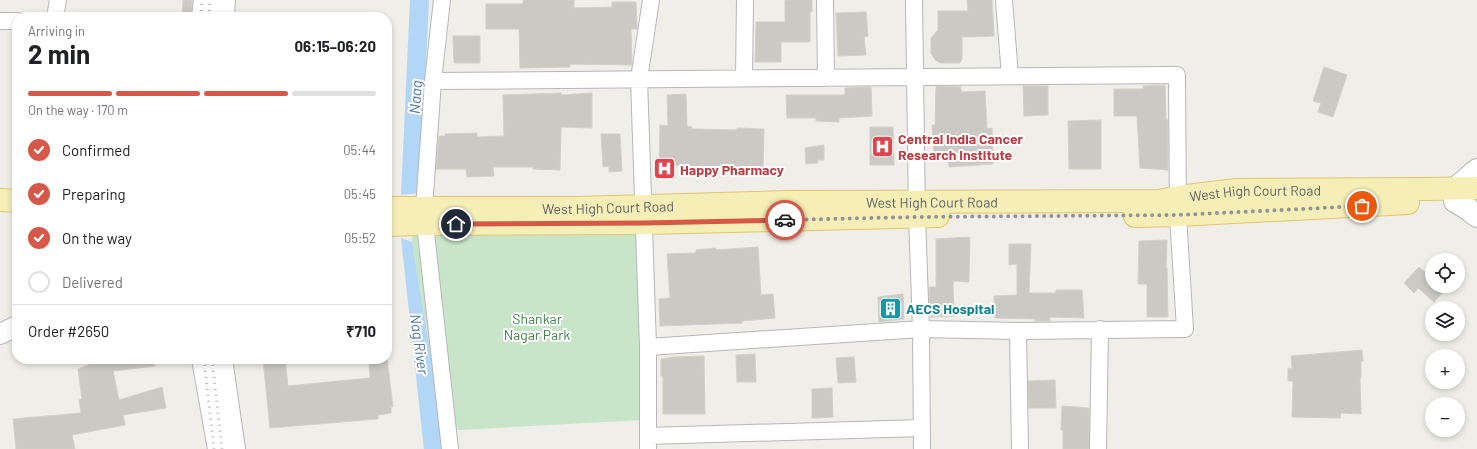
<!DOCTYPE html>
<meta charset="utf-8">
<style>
:root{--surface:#fff;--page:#f6f6f6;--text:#202124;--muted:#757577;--line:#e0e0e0;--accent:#d65848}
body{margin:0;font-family:Barlow,sans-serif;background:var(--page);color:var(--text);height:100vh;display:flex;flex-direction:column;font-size:15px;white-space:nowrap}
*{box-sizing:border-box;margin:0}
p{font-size:13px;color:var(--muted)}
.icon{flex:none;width:22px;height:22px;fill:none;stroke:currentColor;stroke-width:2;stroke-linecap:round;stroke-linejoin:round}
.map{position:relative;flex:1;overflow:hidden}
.panel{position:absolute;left:12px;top:12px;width:380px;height:352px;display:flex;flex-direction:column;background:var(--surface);border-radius:16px;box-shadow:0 2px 6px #0003}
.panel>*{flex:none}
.tools{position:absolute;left:1425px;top:253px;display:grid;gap:8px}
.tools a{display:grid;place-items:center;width:40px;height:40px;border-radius:50%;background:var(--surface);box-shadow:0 2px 6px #0003;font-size:20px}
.pin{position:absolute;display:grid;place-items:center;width:34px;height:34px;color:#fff;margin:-17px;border:2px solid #fff;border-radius:50%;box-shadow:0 1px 4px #0007}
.courier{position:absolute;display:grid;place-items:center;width:40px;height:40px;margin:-20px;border:3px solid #d65848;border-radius:50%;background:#fff;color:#222;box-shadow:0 1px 5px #0007}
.headline em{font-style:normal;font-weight:700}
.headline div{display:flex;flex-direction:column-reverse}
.headline{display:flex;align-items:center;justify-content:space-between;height:68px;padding:0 16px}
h1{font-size:26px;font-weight:700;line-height:30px}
.bar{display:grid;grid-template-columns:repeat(4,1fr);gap:6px 4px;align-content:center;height:48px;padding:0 16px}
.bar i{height:5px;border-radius:3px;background:var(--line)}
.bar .active{background:var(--accent)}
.bar p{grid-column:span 4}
.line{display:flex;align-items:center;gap:10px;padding:0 16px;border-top:1px solid var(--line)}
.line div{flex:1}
ol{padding:0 16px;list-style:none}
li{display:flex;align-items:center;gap:12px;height:44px}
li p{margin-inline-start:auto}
li .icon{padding:4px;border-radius:50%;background:var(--accent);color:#fff;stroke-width:4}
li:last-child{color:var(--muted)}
li i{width:22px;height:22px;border:2px solid var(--line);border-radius:50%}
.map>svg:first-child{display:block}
.green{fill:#c8e4c9}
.water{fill:#b2d6f5}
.building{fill:#cbc9c4;stroke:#d4d0c7}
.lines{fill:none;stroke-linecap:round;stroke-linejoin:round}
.minor-casing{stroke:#b5b7bb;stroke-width:18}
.tertiary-casing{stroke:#b5b7bb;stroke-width:22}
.secondary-casing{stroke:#b4b6bb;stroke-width:24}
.primary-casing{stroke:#e2c66f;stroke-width:24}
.minor{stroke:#fff;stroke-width:16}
.tertiary{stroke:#fff;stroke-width:20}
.secondary{stroke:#fff;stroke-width:22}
.primary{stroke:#f6eeb7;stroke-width:22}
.rail{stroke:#b5b6b6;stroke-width:3;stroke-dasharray:1 5;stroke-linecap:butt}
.done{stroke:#919394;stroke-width:4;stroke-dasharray:0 7.2}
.route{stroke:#d65848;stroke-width:5}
.labels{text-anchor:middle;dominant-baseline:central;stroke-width:4;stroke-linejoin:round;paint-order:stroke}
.health-label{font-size:14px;font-weight:bold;fill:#be3a42;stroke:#fff;text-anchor:start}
.street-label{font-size:14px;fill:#5f6266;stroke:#fff}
.culture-label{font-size:14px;font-weight:bold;fill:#0d838f;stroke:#fff;text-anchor:start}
.park-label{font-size:14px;fill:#418447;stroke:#fff}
.water-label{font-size:15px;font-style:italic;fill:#5077a6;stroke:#fff}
</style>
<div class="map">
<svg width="1477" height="449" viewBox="0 0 1477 449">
<rect width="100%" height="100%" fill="#efeee8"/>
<path class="green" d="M642,226V420L460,430L443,429L412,242L413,228Z"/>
<path class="water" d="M410,0H429L420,193L401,195Z
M401,238L412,242L443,429L445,449H424Z"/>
<path class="building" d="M183,0H192L191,17H182Z
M523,0H574V8L612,7V2H636L637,29H631L632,65L570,64V67L520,68L519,29H486V4H523Z
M785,0H812V12H810V42H781V62H755L756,22H785Z
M967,0H992L994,36L962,37V59L960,63H940L935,60L931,53V38L938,30V11H968Z
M866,12L868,36L864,37L866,55L838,56L836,13Z
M453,36H480V63H454Z
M1324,67L1347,75L1333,117L1318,112L1321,103L1313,101Z
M1165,85L1166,120H1168V170L1140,168L1137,116H1114V89H1144L1143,86Z
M936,86L961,87V92L985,91L987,129L992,128L993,164L949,167L948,155L934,156L932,125H935Z
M1023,86H1048V115L1024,116Z
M871,87L872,116L839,118V122L816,121V118H787L786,95H845V88Z
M561,93V95L592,93V128L561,127L560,170L533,169V167H493L494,176L467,177L466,169H436L439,136H445V134L477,133V137L504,136L503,95Z
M686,94L687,126L692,127V129L737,130V128L764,129L763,172L736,171V167L659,165L660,125L668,126L667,95Z
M1101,120V169H1069L1068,121Z
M870,127H893L894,165H870Z
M601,134H620L622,171L609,172V166L603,167Z
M824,145V160H818V163L806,164L805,148Z
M970,237L969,282L953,281L954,316L930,317L929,287H936V239Z
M1167,240L1166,268H1167L1168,317H1147V284H1138L1139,241Z
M1009,244H1031L1029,293H1056V290H1082L1084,318L1050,317V321H1035V319L995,318L994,296L1017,295V264L1009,265Z
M758,247L761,295L773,294L775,318L742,321V323L660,326L659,299L670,298L667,254L696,253V250L716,248V250Z
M1432,265V286H1449L1434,302L1418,288L1414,293L1404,283L1419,267L1425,272Z
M903,294L904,319L879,322L878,297Z
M1362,350L1363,361H1361V378H1360L1361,414L1341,413L1340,418L1292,417L1293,381H1288V368L1292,369L1291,356Z
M755,354L756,382H737L736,355Z
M704,356L705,414H663V376H661V359L673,357Z
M854,357L856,382L838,383L836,358Z
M387,358L393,407H391V413L378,415V419L270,428L263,359H285L288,386L370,378L369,359Z
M111,359H154L155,366L113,371L119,400L162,387L166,408L123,415L125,425L72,435L75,449H16L13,419L81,413L79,400L82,399L78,369L102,360L103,362Z
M1055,380L1056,408H1029L1028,381Z
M832,388L833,417L812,418V389Z
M1062,406L1089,408V449H1063V430H1061Z"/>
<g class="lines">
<defs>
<path id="minor" d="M825,0L826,78
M914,0L917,217L921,329L922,449
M1004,0L1010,76
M55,17L58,0
M0,21H17
M744,78L745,0
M433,81L1177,75L1178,215L1185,329L1018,331L921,329L648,347
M424,208L433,81L442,0
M425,224L450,449
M1018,331L1020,449
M648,436L922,428
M648,449V347L639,79L651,0
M1098,449L1100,329"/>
<path id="tertiary" d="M0,334L17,326"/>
<path id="secondary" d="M203,17L205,0
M223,17L224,0
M1456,188L1477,170
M1455,201L1468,209L1477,216
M203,359L219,449
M221,359L234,449"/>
<g id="primary">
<path d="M0,200L17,201"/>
<path id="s1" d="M387,208H576L789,202L1159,201L1179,197L1236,190L1427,189L1477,188"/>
<path d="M1135,216L1178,215L1408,203"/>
<path d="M387,225L418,224L644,223L938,216"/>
</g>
</defs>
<use href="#minor" class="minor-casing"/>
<use href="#tertiary" class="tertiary-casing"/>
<use href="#secondary" class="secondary-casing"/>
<use href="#primary" class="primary-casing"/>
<use href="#minor" class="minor"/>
<use href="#tertiary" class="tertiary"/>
<use href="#secondary" class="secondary"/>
<use href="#primary" class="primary"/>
<path class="rail" d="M201,17L202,0
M209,17L210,0
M204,359L214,449
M212,359L222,449"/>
</g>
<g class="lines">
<path class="done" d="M785,220L917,217L1178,215L1362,206"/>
<path class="route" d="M456,224L644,223L785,220"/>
</g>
<defs>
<symbol id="hospital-square" viewBox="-11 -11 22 22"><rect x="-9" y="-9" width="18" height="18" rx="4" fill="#e0444e" stroke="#fff"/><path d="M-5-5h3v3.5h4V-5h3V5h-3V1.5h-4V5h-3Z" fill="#fff"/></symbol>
<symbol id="building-square" viewBox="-11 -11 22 22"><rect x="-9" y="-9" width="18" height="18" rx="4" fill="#0f9aa8" stroke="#fff"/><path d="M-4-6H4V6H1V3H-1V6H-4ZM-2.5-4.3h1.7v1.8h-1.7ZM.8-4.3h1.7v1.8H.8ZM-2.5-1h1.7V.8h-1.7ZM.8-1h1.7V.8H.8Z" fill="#fff"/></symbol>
</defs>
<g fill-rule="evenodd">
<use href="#hospital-square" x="870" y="134" width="25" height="25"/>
<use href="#hospital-square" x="652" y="156" width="25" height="25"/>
<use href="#building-square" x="878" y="296" width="25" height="25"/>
</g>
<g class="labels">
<g class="health-label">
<text x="898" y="138">Central India Cancer<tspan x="898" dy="16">Research Institute</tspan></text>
<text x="680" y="169">Happy Pharmacy</text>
</g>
<g class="street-label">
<text stroke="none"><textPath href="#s1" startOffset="869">West High Court Road</textPath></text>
<text stroke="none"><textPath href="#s1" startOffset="545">West High Court Road</textPath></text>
<text stroke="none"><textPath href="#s1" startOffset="221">West High Court Road</textPath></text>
</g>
<g class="culture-label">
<text x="906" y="308">AECS Hospital</text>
</g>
<g class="park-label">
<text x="537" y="318">Shankar<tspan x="537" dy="16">Nagar Park</tspan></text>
</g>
<g class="water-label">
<text transform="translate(415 97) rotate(-86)">Naag</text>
<text transform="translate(420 344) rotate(82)">Nag River</text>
</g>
</g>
</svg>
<div class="tools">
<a><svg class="icon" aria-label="locate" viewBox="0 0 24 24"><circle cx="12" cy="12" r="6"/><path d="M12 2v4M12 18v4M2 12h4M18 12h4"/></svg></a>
<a><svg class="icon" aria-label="layers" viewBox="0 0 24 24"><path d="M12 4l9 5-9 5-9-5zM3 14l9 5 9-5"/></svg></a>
<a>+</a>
<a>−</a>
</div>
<div class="pin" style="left:1362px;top:206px;background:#ea580c"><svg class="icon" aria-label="bag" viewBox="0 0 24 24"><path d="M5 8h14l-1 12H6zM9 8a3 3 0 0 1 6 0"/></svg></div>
<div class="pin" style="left:456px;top:224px;background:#1f2937"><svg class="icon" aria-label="home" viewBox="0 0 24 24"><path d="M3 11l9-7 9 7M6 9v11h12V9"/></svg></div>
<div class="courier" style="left:785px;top:220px"><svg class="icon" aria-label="car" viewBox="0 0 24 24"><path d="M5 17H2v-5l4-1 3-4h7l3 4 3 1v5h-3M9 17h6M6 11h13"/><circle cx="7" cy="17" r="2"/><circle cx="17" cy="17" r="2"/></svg></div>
<section class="panel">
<div class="headline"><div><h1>2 min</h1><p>Arriving in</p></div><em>06:15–06:20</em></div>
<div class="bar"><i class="active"></i><i class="active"></i><i class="active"></i><i></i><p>On the way · 170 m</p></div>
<ol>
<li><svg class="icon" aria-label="check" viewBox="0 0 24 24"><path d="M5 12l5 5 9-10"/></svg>Confirmed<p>05:44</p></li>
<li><svg class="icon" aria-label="check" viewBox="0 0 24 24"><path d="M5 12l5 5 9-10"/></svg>Preparing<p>05:45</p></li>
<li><svg class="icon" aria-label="check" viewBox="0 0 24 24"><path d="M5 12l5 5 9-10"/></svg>On the way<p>05:52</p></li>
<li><i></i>Delivered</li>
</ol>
<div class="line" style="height:52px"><div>Order #2650</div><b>₹710</b></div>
</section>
</div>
